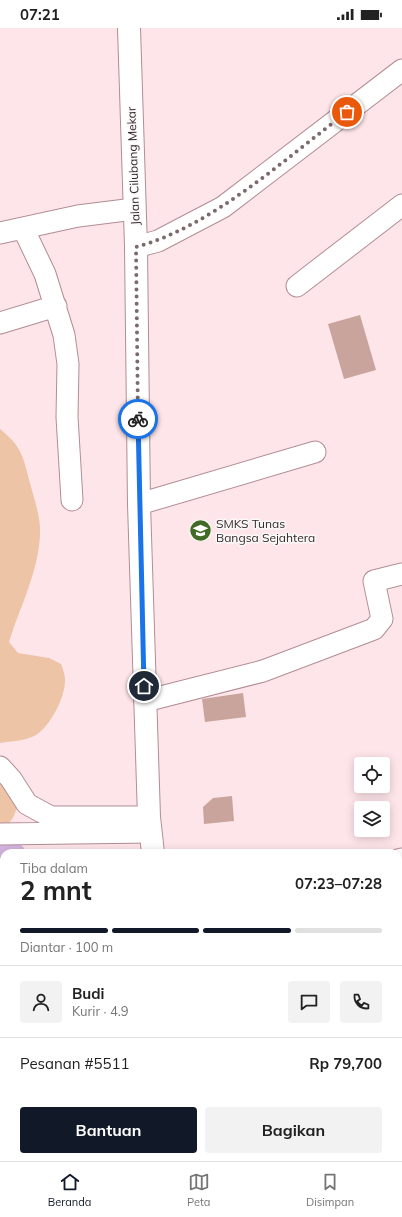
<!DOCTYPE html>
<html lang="id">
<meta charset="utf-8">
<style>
:root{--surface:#fff;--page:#f2f2f2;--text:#222;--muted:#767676;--line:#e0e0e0;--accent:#111827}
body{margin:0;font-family:Mulish,sans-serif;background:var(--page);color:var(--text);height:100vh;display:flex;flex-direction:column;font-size:15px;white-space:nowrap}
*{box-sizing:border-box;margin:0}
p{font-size:13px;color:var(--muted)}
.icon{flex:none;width:22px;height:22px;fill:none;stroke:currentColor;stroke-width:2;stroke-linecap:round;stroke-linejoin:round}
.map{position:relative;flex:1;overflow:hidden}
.drawer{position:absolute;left:0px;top:821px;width:402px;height:312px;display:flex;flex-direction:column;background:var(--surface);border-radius:12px 12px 0 0;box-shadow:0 2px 10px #0003}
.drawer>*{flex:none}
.buttons{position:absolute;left:354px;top:729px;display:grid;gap:8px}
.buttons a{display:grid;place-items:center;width:36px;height:36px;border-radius:4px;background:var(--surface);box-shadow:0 2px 10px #0003;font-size:20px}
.pin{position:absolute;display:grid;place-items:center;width:34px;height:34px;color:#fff;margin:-17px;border:2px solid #fff;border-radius:50%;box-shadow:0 1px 4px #0007}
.courier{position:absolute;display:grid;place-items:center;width:40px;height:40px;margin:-20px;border:3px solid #1a73e8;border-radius:50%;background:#fff;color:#222;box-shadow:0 1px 5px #0007}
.overview em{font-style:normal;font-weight:700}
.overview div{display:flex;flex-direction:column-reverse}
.overview{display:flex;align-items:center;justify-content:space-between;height:68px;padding:0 20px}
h1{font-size:26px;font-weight:700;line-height:30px}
.bar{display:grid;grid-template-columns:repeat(4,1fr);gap:6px 4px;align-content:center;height:48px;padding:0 20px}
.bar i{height:5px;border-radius:3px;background:var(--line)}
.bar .selected{background:var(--accent)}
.bar p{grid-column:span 4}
.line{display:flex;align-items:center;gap:10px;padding:0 20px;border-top:1px solid var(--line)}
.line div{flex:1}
.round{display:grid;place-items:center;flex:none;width:42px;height:42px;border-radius:4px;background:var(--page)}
.primary-button{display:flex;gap:8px;margin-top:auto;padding:8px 20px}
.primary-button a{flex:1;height:46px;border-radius:4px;background:var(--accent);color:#fff;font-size:16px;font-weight:700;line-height:46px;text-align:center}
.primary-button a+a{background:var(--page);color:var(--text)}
.status{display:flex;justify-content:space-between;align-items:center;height:28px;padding:0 20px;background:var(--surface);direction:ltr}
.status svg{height:11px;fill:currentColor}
.dock{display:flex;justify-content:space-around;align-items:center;height:56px;border-top:1px solid var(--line);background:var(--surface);font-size:11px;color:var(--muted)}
.dock a{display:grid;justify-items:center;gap:2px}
.dock .selected{color:var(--accent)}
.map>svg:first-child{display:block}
.green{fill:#edc4a5}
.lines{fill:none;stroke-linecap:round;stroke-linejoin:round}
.canal{stroke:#d3b4e0;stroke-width:19}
.building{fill:#c9a49c}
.minor-casing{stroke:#b28d94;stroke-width:23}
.tertiary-casing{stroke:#b28d94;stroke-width:24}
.path{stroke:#b8a3a6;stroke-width:2.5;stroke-dasharray:4 2;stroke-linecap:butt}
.minor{stroke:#fff;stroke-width:21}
.tertiary{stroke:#fff;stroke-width:22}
.done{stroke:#7c6a6c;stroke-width:4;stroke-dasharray:0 7.2}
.route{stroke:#1a73e8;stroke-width:5}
.labels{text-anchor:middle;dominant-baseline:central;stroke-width:3;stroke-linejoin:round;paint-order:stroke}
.street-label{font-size:12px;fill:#362729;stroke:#f9f9f9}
.poi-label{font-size:12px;fill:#362729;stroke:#f9f9f9;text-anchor:start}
</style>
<div class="status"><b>07:21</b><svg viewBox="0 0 49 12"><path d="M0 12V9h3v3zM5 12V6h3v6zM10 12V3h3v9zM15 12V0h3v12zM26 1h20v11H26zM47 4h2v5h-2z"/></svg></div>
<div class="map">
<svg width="402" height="1133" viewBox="0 0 402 1133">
<rect width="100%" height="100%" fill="#fee5e9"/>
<path class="green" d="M0,401C22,419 23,428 30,455C34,471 41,489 40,506C39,542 20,579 9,614L18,625L49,630L61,636C63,641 65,647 65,651C66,668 50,699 36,707C25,713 12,713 0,715Z
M0,738L19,775L13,790L3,802L0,811Z"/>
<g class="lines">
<path class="canal" d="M0,824L16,825"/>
</g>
<path class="building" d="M360,287L376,342L344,351L328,296Z
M243,665L246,689L205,694L202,671Z
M232,768L234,793L204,796L203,779L213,770Z"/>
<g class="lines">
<defs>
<path id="minor" d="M23,200L45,246L64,307L68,336L67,389L72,472
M0,205L78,188L134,181
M136,219L158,213L223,179L402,42
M297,258L402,177
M0,295L56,278
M139,476L315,424
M145,673L263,643L374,601L382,591L374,553L402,546
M0,739L11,751L27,776L51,789H149
M0,806L150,804
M398,832L402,831"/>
<path id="tertiary" d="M129,0L136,219L139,476L149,789L153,825
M208,1129L209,1133"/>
</defs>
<use href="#minor" class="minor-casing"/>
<use href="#tertiary" class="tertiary-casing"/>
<path class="path" d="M398,904H402
M398,965L402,964
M398,1037L402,1036
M398,1084L402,1100
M234,1129L236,1133
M276,1129L277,1133
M319,1129L320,1133
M364,1129L365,1133"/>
<use href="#minor" class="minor"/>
<use href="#tertiary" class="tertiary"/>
</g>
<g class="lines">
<path class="done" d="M138,391L136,219C211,199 285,131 347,84"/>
<path class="route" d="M138,391L144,658"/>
</g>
<defs>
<symbol id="school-disc" viewBox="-11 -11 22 22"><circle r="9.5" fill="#416a26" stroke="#f9f9f9"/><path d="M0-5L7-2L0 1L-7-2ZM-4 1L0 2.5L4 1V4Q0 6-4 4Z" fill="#fff"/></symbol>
</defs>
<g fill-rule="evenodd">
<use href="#school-disc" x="188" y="490" width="25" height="25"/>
</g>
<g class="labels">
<g class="street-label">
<text transform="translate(133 138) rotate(-92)">Jalan Cilubang Mekar</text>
</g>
<g class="poi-label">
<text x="216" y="495">SMKS Tunas<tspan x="216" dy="14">Bangsa Sejahtera</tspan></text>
</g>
</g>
</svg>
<div class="buttons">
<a><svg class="icon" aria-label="locate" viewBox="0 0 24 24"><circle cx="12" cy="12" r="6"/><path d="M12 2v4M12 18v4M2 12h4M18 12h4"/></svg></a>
<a><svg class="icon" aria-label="layers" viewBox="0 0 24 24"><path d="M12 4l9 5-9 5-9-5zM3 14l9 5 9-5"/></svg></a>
</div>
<div class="pin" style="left:347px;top:84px;background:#ea580c"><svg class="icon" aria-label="bag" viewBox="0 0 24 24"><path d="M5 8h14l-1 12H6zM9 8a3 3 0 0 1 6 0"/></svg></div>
<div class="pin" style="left:144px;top:658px;background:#1f2937"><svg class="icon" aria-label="home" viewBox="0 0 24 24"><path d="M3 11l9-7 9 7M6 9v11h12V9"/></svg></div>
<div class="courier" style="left:138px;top:391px"><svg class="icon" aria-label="bike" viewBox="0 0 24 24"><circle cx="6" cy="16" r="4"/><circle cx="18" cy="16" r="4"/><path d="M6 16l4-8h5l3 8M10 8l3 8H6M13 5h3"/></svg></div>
<section class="drawer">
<div class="overview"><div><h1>2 mnt</h1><p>Tiba dalam</p></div><em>07:23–07:28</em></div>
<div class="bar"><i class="selected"></i><i class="selected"></i><i class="selected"></i><i></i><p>Diantar · 100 m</p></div>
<div class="line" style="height:72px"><a class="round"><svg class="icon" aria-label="person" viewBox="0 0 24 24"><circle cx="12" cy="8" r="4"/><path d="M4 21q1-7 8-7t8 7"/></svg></a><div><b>Budi</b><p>Kurir · 4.9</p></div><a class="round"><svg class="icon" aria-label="chat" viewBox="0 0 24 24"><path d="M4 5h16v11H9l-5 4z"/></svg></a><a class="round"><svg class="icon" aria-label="phone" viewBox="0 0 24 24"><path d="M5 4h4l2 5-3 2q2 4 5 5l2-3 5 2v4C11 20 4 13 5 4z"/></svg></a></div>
<div class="line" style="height:52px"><div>Pesanan #5511</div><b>Rp 79,700</b></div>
<div class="primary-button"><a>Bantuan</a><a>Bagikan</a></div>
</section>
</div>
<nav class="dock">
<a class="selected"><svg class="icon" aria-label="home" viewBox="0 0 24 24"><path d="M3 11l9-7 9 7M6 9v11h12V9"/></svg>Beranda</a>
<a><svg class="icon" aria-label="map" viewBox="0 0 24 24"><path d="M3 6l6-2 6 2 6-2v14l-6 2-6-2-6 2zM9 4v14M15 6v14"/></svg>Peta</a>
<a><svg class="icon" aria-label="saved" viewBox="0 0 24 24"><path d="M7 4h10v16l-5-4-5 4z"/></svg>Disimpan</a>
</nav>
